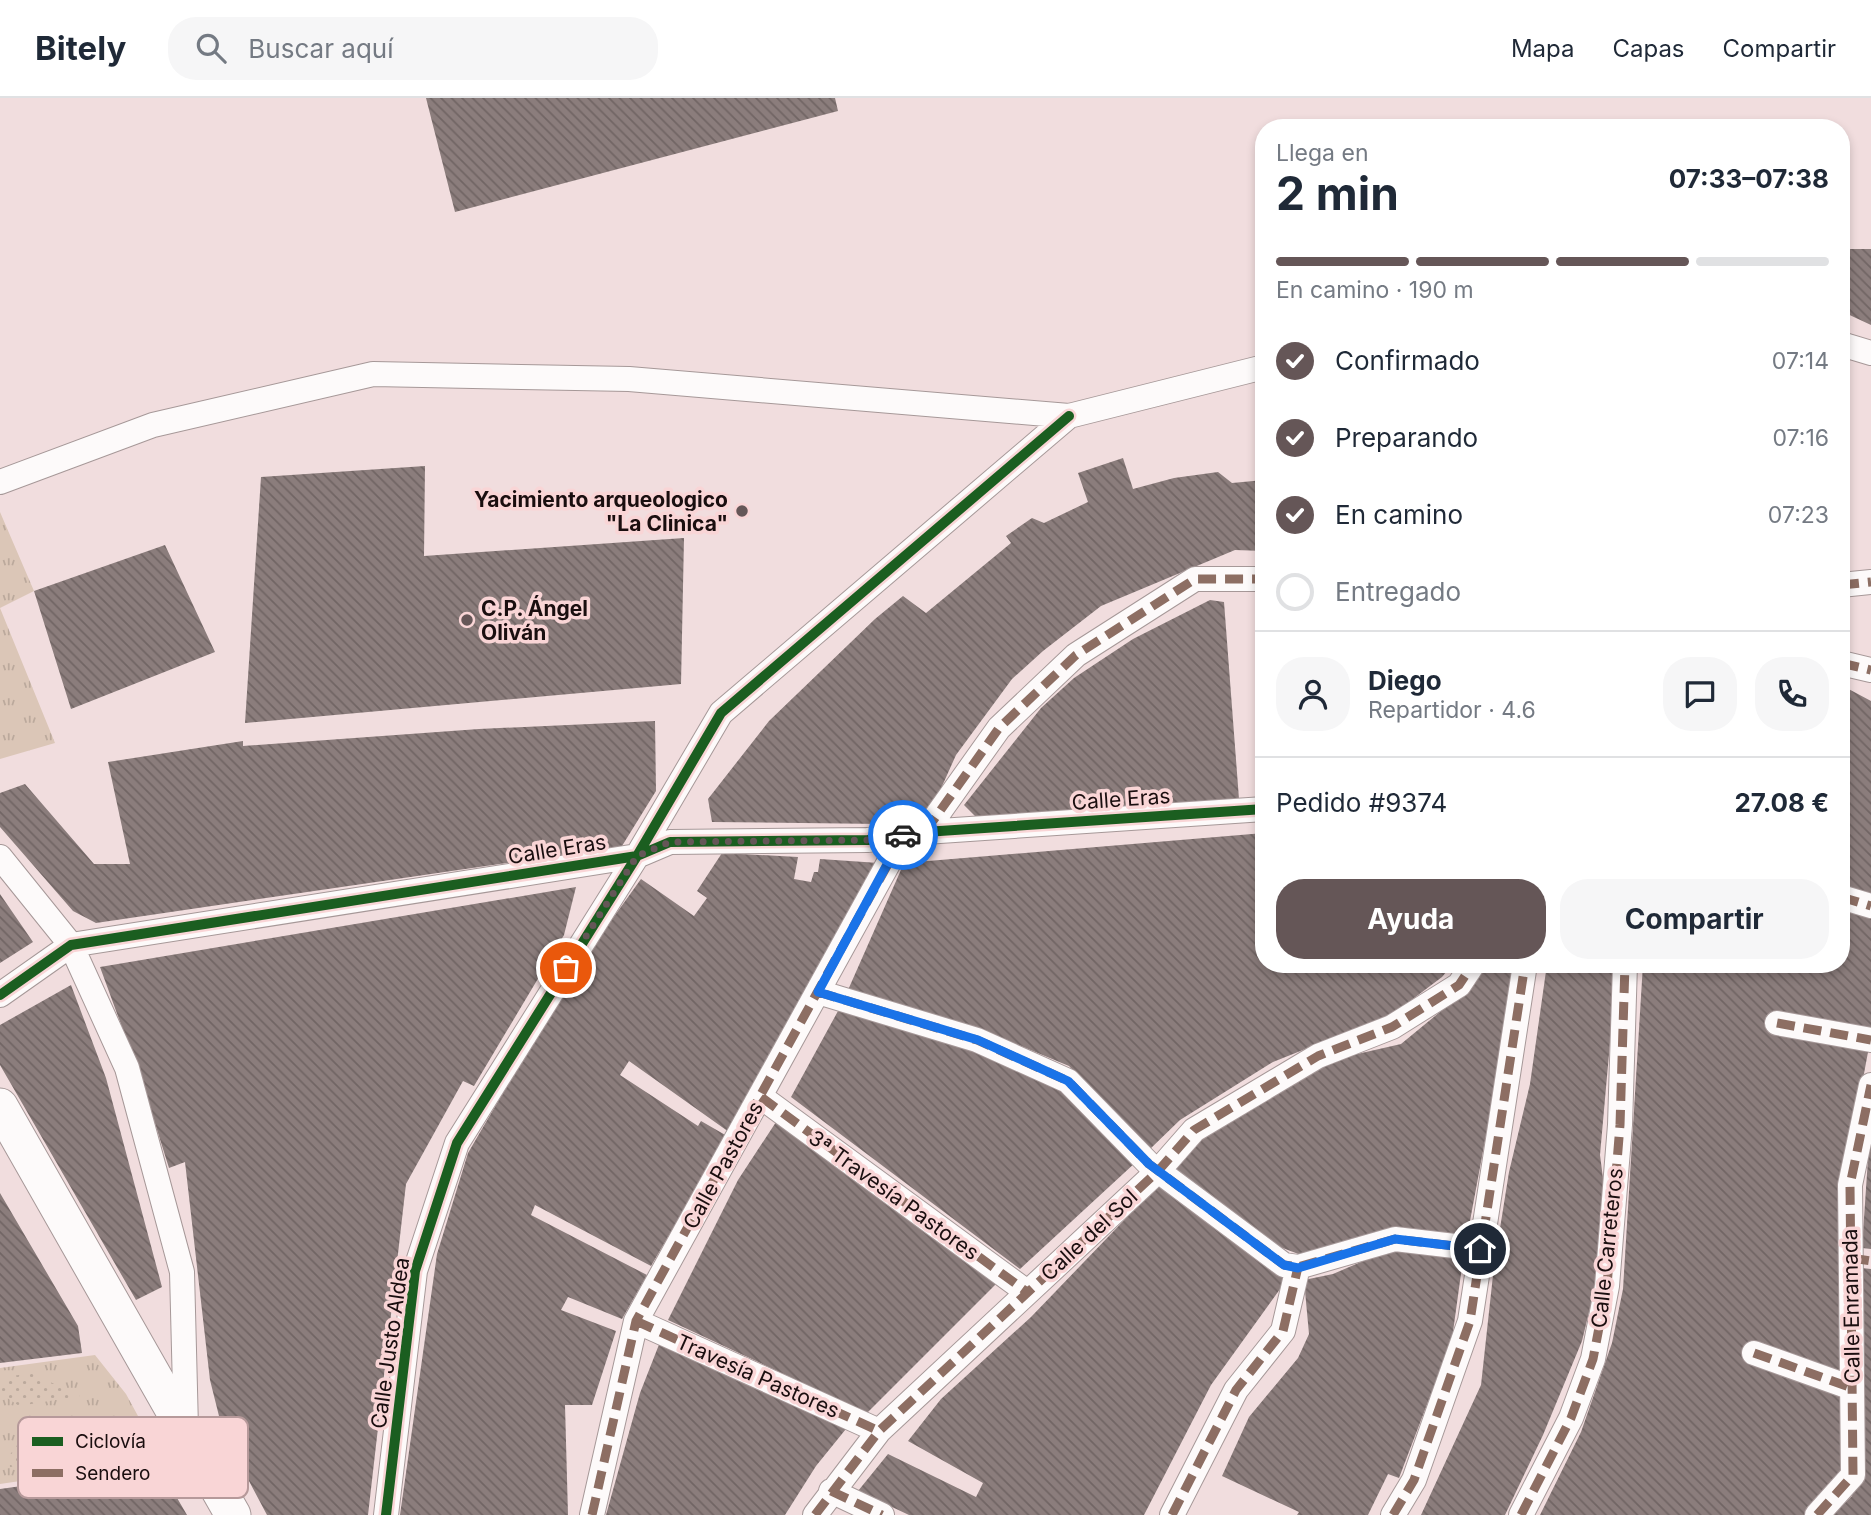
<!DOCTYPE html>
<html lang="es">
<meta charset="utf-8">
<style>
:root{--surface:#fff;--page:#f6f6f7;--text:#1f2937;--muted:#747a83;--line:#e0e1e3;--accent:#655657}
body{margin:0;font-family:Inter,sans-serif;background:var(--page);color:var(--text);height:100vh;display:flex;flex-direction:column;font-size:26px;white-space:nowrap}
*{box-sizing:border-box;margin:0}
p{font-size:23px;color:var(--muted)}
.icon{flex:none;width:38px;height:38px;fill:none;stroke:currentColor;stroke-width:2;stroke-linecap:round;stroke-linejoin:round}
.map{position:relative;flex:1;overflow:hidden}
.panel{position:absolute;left:1255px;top:21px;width:595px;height:854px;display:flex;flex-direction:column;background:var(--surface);border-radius:28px;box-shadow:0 4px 10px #0003}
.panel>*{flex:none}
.pin{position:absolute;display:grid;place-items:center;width:60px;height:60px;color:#fff;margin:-30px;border:4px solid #fff;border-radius:50%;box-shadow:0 2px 7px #0007}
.courier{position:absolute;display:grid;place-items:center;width:70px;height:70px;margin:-35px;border:5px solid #1a73e8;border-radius:50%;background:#fff;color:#222;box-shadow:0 2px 9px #0007}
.head em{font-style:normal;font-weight:700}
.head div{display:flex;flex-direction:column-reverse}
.head{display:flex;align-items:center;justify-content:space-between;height:119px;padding:0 21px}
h1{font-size:46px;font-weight:700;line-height:52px}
.bar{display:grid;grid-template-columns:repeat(4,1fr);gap:10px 7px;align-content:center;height:84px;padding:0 21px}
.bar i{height:9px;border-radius:5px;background:var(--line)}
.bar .active{background:var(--accent)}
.bar p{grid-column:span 4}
.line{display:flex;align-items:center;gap:18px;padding:0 21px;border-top:2px solid var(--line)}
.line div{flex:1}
.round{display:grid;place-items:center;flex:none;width:74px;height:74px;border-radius:28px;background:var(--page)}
ol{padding:0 21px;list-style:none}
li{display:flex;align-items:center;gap:21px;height:77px}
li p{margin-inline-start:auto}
li .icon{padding:7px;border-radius:50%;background:var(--accent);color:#fff;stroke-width:4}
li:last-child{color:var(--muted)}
li i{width:38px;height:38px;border:4px solid var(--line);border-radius:50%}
.action{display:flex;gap:14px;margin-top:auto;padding:14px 21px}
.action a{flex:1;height:80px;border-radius:28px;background:var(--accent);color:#fff;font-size:28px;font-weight:700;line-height:80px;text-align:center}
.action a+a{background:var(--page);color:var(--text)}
header{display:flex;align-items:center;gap:42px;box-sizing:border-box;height:98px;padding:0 35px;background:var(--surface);border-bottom:2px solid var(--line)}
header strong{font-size:33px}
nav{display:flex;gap:38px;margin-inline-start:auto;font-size:24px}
.search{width:490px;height:63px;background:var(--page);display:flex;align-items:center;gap:18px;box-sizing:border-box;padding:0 24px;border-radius:28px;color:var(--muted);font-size:26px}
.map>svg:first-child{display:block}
.grass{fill:url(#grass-tufts)}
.garden{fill:url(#garden-dots)}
.building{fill:url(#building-back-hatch)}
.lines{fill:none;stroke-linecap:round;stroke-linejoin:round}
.street-casing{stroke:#a69898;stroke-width:26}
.secondary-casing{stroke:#a69898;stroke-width:37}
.street{stroke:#fdfafa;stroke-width:24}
.secondary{stroke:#fdfafa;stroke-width:35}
.quiet{stroke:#8d6e63;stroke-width:9;stroke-dasharray:18 9;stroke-linecap:butt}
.cycleway-casing{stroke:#f9d5d6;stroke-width:15}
.cycleway{stroke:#1b5e20;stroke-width:10}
.done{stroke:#655657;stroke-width:7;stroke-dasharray:0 12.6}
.route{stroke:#1a73e8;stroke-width:9}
.poi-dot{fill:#655657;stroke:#f9d5d6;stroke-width:2.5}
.labels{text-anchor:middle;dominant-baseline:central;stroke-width:7;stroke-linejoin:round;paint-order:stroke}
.poi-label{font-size:21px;font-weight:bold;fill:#1a0e0f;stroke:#f9d5d6;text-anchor:end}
.street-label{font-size:21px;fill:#1a0e0f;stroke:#f9d5d6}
.key{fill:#f9d5d6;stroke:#b6999a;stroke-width:2}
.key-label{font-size:19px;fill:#1a0e0f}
</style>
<header>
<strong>Bitely</strong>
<div class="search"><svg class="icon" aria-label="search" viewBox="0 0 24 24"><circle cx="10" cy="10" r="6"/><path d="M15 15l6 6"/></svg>Buscar aquí</div>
<nav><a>Mapa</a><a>Capas</a><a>Compartir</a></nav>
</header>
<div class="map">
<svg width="1871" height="1417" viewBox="0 0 1871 1417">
<defs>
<pattern id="grass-tufts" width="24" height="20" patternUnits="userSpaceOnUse" patternTransform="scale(1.75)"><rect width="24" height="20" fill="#dbc6b7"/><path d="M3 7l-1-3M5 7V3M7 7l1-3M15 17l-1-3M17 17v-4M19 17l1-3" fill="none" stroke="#bba99c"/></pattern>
<pattern id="garden-dots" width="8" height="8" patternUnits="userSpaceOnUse" patternTransform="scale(1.75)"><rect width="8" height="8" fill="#dbc6b7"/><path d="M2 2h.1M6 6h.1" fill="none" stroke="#bba99c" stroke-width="1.8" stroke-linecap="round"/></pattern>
<pattern id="building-back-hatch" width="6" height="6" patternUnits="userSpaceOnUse" patternTransform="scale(1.75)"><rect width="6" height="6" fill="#8b7d7c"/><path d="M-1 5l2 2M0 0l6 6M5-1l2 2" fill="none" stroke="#716564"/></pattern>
</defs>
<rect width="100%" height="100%" fill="#f1ddde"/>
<path class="grass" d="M0,414L34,493L0,510L55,645L0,661Z
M95,1257L126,1296L162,1362L0,1386V1270Z"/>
<path class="garden" d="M31,1275L80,1298L19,1308L0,1295V1280Z
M85,1326L87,1337L71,1361L10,1369L9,1358L26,1335Z"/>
<path class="building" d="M426,0H835L838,13L455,114Z
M1841,151H1871V227L1841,213Z
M1123,360L1133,391L1174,380L1218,374L1232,385L1264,382V453L1235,452L1101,508L1043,553L1012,581L956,657L926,724L881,726L712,724L708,701L769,623L875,521L903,498L926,515L1011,445L1006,438L1032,420L1044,425L1088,404L1078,375Z
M425,368L424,458L684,440L681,586L245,625L261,379Z
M165,447L215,554L71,611L34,493Z
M1210,502L1224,504L1239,701L977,720L964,707L1041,610L1074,580L1133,541Z
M1841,587L1871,603V802L1841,794Z
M655,623L656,693L622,748L96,825L73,813L0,729V695L25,686L94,766H130L108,664L243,643V648L479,631Z
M1264,735V866H1453L1442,879L1393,916L1273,964L1180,1022L1149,1052L1069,968L977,930L848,892L904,765Z
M722,755L798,759L794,781L811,784L814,774H818L820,761L879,765L729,1034L629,963L620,977L698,1028L701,1023L727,1038L651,1168L535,1107L531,1117L647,1177L622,1221L568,1199L561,1212L616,1233L592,1307H565L568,1417H400L437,1156L468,1055L569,881L641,781L694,818L707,800L697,793Z
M576,789L564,837L474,988L463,983L406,1086L368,1417H267L223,1334L210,1282L185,1064L169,1070L142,984L100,869Z
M0,796L33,844L0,865Z
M1841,804L1871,812V938L1843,1088L1841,1372L1825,1396L1805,1417H1540L1581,1334L1612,1245L1623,1191L1643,866H1841Z
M1483,866H1518L1470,1123H1475L1472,1139L1309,1160L1280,1149L1171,1072L1203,1040L1331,962L1401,946L1463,895Z
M1547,866H1617L1600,1057L1605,1096L1600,1169L1582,1243L1543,1337L1505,1417H1421L1481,1287L1494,1168L1509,1074L1530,986Z
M71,887L106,980L162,1189L136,1202L0,967V927Z
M838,913L989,955L1067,993L1136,1064L1020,1171L791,999Z
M778,1021L995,1179V1187L867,1315L668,1222L738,1082Z
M1869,1046H1871V1151L1862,1150Z
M1160,1085L1288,1180L1211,1287L1144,1417H909L858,1393L888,1356L976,1399L983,1385L908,1343L941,1301L1031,1219Z
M0,1095L78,1228L82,1255L0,1265Z
M1398,1148L1464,1154L1452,1241L1399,1380L1388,1376L1368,1417H1297L1299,1414L1222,1378L1249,1319L1298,1260L1309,1236L1304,1182L1333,1176Z
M1862,1170L1871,1171V1417H1832L1852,1398L1859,1357Z
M660,1244L850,1326L816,1368L785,1417H606L640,1295Z
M159,1369L187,1417H0V1391Z"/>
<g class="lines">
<defs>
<path id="street" d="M1841,246L1871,255
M0,384L153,327L373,276L629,281L1069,318L1264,269
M1841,487L1871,484
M1841,565L1871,572
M925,734L999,630L1076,557L1195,481H1264
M0,759L71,847L127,970L182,1174L186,1330
M1841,799L1871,808
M818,894L977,942L1068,983L1149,1066L1284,1167L1298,1169L1395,1141L1480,1151
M0,897L71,847L637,758L670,744L868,742L925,734L1264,711
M1777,925L1871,942
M761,999L1027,1194
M636,1223L879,1333
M1754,1255L1852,1290
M831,1393L882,1417
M386,1417L415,1173L457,1045L637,758L721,615L1069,318
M592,1417L636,1223L904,737
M815,1417L879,1333L1158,1073L1194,1032L1318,958L1392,929L1459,887L1473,866
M1172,1417L1236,1292L1283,1233L1298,1169
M1393,1417L1414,1382L1470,1223L1525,866
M1521,1417L1571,1320L1593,1261L1607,1188L1620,1027L1625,866
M1817,1417L1853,1377L1850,1087L1871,987"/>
<path id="secondary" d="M0,1008L233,1417"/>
</defs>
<use href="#street" class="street-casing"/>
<use href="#secondary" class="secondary-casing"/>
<use href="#street" class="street"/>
<use href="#secondary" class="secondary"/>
<path class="quiet" d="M1841,487L1871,484
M1841,565L1871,572
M925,734L999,630L1076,557L1195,481H1264
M1841,799L1871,808
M818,894L977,942L1068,983L1149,1066L1284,1167L1298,1169L1395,1141L1480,1151
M1777,925L1871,942
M761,999L1027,1194
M1851,1160L1871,1163
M636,1223L879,1333
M1754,1255L1852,1290
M831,1393L882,1417
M592,1417L636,1223L904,737
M815,1417L879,1333L1158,1073L1194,1032L1318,958L1392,929L1459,887L1473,866
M1172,1417L1236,1292L1283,1233L1298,1169
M1393,1417L1414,1382L1470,1223L1525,866
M1521,1417L1571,1320L1593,1261L1607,1188L1620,1027L1625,866
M1817,1417L1853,1377L1850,1087L1871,987"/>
<defs>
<path id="cycleway" d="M0,897L71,847L637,758L670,744L868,742L925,734L1264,711
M386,1417L415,1173L457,1045L637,758L721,615L1069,318"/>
</defs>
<use href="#cycleway" class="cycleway-casing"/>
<use href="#cycleway" class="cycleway"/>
</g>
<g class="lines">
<path class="done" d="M566,870L637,758L670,744L868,742L903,737"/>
<path class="route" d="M903,737L818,894L978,942L1068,983L1149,1066L1284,1167L1298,1170L1395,1141L1480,1151"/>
</g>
<g class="poi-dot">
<circle cx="742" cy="413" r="7"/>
<circle cx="467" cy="522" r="7"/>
</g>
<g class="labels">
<g class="poi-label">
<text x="728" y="401">Yacimiento arqueologico<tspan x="728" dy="24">"La Clinica"</tspan></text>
<text x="481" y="510" text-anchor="start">C.P. Ángel<tspan x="481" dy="24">Oliván</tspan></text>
</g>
<g class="street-label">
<text transform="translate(1121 701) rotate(-4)">Calle Eras</text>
<text transform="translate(557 751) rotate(-9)">Calle Eras</text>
<text transform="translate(723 1067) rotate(-61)">Calle Pastores</text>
<text transform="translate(894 1097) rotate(36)">3ª Travesía Pastores</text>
<text transform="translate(1089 1137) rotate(-43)">Calle del Sol</text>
<text transform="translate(1607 1150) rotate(-84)">Calle Carreteros</text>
<text transform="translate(1851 1208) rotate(-91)">Calle Enramada</text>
<text transform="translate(390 1245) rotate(-82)">Calle Justo Aldea</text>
<text transform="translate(758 1278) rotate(24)">Travesía Pastores</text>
</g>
</g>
<rect x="18" y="1319" width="230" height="81" rx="10" class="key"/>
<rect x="32" y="1339" width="31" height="9" fill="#1b5e20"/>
<rect x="32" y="1371" width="31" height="8" fill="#8d6e63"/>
<g class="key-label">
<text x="75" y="1350">Ciclovía</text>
<text x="75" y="1382">Sendero</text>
</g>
</svg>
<div class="pin" style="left:566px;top:870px;background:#ea580c"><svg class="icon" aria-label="bag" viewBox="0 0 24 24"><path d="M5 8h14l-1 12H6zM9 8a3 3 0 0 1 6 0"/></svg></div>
<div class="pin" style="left:1480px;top:1151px;background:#1f2937"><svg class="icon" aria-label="home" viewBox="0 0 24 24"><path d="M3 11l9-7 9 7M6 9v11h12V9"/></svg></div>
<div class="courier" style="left:903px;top:737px"><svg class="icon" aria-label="car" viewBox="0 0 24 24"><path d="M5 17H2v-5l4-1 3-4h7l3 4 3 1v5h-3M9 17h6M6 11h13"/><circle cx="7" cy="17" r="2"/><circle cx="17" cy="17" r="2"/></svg></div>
<section class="panel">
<div class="head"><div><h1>2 min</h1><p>Llega en</p></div><em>07:33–07:38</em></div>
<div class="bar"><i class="active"></i><i class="active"></i><i class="active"></i><i></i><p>En camino · 190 m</p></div>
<ol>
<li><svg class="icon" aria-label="check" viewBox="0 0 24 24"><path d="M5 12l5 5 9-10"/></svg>Confirmado<p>07:14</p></li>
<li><svg class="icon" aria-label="check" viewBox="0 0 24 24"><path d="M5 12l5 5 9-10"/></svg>Preparando<p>07:16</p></li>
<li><svg class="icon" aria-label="check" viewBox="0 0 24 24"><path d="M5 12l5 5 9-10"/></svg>En camino<p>07:23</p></li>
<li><i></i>Entregado</li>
</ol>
<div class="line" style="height:126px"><a class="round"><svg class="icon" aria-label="person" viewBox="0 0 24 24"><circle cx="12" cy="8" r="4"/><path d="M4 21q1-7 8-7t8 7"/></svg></a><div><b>Diego</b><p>Repartidor · 4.6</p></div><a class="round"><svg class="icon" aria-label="chat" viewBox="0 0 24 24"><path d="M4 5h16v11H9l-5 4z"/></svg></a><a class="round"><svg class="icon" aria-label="phone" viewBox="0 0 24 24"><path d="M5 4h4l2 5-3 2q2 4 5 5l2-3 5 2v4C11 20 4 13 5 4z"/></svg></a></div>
<div class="line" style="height:91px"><div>Pedido #9374</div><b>27.08 €</b></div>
<div class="action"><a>Ayuda</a><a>Compartir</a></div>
</section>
</div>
